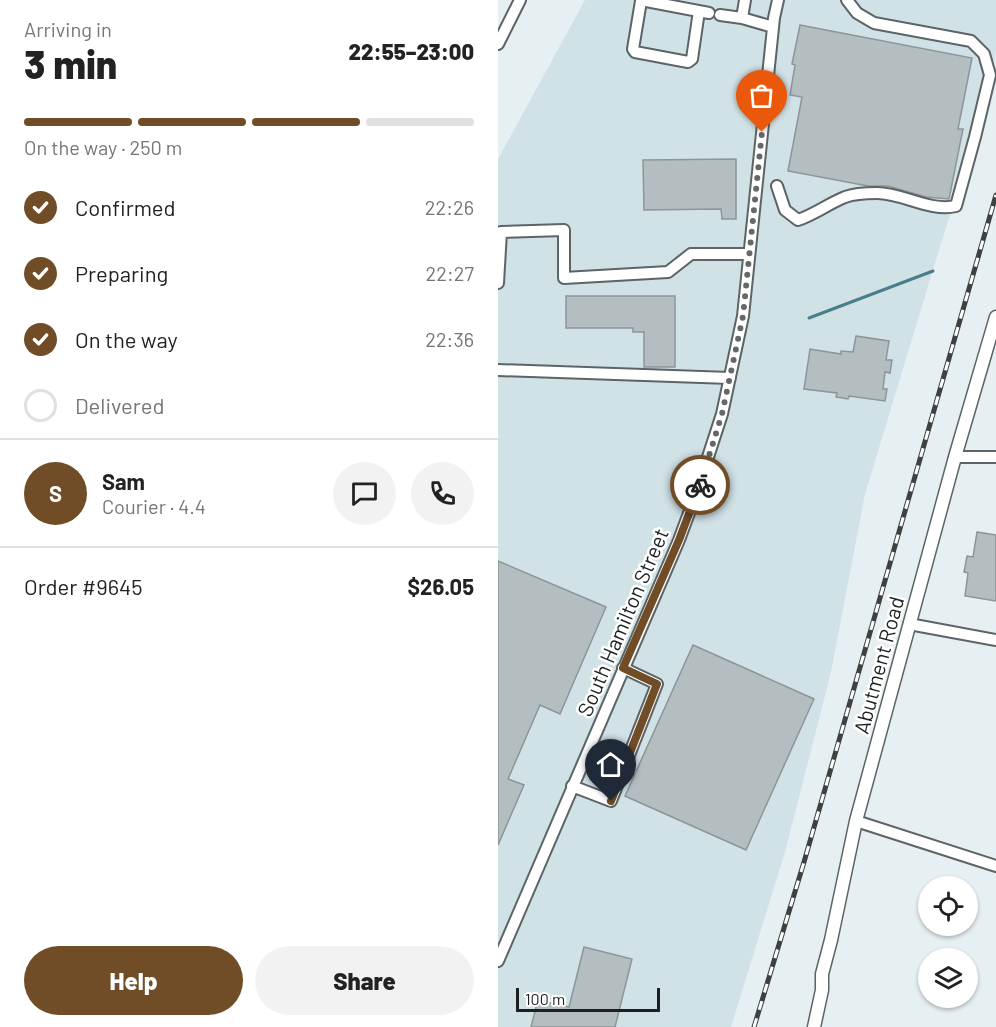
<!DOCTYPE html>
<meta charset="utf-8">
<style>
:root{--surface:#fff;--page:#f2f2f2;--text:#222;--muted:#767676;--line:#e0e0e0;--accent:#714d27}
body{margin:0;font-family:Barlow,sans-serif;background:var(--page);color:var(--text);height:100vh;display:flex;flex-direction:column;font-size:22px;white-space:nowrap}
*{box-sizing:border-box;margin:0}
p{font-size:20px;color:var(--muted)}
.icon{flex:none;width:33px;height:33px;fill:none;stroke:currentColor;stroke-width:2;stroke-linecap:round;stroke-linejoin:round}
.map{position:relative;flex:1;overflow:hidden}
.details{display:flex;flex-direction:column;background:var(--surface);width:498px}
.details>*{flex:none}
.fabs{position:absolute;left:420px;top:876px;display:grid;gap:12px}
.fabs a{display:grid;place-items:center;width:60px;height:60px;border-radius:50%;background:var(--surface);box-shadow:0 2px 4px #0004;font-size:30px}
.scale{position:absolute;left:18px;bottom:15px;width:144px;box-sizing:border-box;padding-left:6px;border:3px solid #1d2021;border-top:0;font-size:16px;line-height:21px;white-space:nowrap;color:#1d2021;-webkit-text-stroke:4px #fff;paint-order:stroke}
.pin{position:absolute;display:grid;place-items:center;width:51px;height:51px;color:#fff;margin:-62px -26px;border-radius:50% 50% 50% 0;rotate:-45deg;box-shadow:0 0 6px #0007}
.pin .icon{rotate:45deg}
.courier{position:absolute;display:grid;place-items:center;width:60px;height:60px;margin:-30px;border:4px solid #714d27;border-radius:50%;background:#fff;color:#222;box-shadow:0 2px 8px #0007}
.summary em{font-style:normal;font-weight:800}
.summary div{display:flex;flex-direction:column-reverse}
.summary{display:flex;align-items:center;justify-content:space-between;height:102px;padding:0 24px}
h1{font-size:39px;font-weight:800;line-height:45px}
.bar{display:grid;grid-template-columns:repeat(4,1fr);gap:9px 6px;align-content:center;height:72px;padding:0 24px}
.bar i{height:8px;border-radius:4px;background:var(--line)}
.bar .active{background:var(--accent)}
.bar p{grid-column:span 4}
.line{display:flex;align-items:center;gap:15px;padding:0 24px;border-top:2px solid var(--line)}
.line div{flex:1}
.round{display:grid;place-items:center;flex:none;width:63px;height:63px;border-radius:32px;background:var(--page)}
ol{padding:0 24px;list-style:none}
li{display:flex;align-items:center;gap:18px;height:66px}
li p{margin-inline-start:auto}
li .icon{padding:6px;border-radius:50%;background:var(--accent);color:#fff;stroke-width:4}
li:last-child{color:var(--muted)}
li i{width:33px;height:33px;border:3px solid var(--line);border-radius:50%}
.cta{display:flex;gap:12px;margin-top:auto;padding:12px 24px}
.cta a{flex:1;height:69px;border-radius:36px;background:var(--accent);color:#fff;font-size:24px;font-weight:800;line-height:69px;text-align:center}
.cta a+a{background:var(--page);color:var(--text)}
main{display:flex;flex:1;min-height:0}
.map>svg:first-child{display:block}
.built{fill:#d1e2e7}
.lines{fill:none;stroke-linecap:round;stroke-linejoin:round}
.stream{stroke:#487e8c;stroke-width:3}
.building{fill:#b4bdc0;stroke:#8c9597;stroke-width:1.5}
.minor-casing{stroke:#5c6466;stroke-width:14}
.major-casing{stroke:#5c6466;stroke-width:15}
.minor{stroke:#fff;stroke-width:10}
.major{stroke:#fff;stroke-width:12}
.rail-casing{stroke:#3d4142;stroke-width:5}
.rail{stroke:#fff;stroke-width:3;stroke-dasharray:9;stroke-linecap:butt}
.done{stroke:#63686a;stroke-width:6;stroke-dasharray:0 10.8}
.route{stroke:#714d27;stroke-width:8}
.labels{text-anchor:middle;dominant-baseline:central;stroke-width:5;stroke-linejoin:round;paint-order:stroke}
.street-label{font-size:21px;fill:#1d2021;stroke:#fff}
</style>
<main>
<section class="details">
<div class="summary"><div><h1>3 min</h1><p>Arriving in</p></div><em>22:55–23:00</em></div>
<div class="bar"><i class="active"></i><i class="active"></i><i class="active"></i><i></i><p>On the way · 250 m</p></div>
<ol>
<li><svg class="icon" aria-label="check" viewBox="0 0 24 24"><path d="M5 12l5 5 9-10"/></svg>Confirmed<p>22:26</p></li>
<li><svg class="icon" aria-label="check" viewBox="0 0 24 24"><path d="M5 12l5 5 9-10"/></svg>Preparing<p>22:27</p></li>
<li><svg class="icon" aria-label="check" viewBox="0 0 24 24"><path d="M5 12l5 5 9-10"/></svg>On the way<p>22:36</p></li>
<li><i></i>Delivered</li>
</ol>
<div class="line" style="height:108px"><b class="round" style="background:var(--accent);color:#fff">S</b><div><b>Sam</b><p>Courier · 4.4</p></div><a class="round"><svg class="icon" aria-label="chat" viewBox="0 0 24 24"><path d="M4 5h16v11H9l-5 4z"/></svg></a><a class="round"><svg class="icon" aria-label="phone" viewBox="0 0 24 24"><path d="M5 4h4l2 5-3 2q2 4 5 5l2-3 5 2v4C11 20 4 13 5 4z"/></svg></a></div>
<div class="line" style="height:78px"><div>Order #9645</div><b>$26.05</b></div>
<div class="cta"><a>Help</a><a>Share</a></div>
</section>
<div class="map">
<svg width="498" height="1027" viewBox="0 0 498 1027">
<rect width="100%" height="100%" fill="#e6eff2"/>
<path class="built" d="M87,0H498V51L490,105L448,227L367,494L333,672L287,852L233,1027H0V159Z"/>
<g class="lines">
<path class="stream" d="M311,318L435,271"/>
</g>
<path class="building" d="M302,25L474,58L460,129H465L451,199L428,197L390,186H370L290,171L304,97L292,95L297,65L294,64Z
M238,159V219H224L223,209L146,210L145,160Z
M68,296H177V367H146V332H135V328H68Z
M358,336L391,341L388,360H394L392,373L387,372L385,389H389L387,401L351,396L350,399L338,397L339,393L306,389L312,349L343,354V351L355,352Z
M479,532L498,535V601L467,596L470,573L466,572L469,556L475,557Z
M0,561L108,607L62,714L42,705L10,779L26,785L0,845Z
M195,645L316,699L248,850L127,796Z
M86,947L134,959L117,1027H33L40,1000L71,1007Z"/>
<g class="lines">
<defs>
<path id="minor" d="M143,0L211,13
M143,1L135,49L137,52L190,62L194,59L201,11
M222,15L244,18L247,0
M244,18L275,27
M0,44L22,0
M279,186L287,210L300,220C317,214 330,204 347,197C355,194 370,193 379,193C405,193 431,212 458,206L477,137L492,75L486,54L473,41L376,23L359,13L349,0
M0,283L3,232L66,230V278L170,272L193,254H250
M0,370L232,378
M457,457H498
M411,624L498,640
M74,786L113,801L159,684L125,668
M358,821L498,866
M0,961L181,540L197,497L224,414L245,316L276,18L280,0"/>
<path id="major" d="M316,1027L324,990V974L333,940L358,821L457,457L498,317"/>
</defs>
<use href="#minor" class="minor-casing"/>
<use href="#major" class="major-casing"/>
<use href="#minor" class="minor"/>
<use href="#major" class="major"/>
<defs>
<path id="rail" d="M256,1027L306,862L498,195"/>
</defs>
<use href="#rail" class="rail-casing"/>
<use href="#rail" class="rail"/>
</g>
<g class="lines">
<path class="done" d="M202,485L224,414L245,316L264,132"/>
<path class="route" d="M113,801L159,684L125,668L181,540L202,485"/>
</g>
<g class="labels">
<g class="street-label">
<text transform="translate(124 622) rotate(-67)">South Hamilton Street</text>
<text transform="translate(380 665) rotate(-75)">Abutment Road</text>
</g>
</g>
</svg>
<div class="fabs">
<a><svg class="icon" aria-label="locate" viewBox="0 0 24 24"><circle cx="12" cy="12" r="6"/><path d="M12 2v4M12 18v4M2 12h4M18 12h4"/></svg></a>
<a><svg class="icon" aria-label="layers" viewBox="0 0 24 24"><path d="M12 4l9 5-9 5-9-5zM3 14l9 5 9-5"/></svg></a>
</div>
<div class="scale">100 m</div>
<div class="pin" style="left:264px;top:132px;background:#ea580c"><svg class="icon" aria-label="bag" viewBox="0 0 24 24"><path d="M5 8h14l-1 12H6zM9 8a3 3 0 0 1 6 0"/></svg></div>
<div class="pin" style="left:113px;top:801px;background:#1f2937"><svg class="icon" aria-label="home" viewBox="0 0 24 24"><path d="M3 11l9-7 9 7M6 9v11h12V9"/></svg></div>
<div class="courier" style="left:202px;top:485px"><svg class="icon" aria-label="bike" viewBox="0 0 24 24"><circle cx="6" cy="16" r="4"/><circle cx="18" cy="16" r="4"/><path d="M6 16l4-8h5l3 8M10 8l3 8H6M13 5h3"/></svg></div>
</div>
</main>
